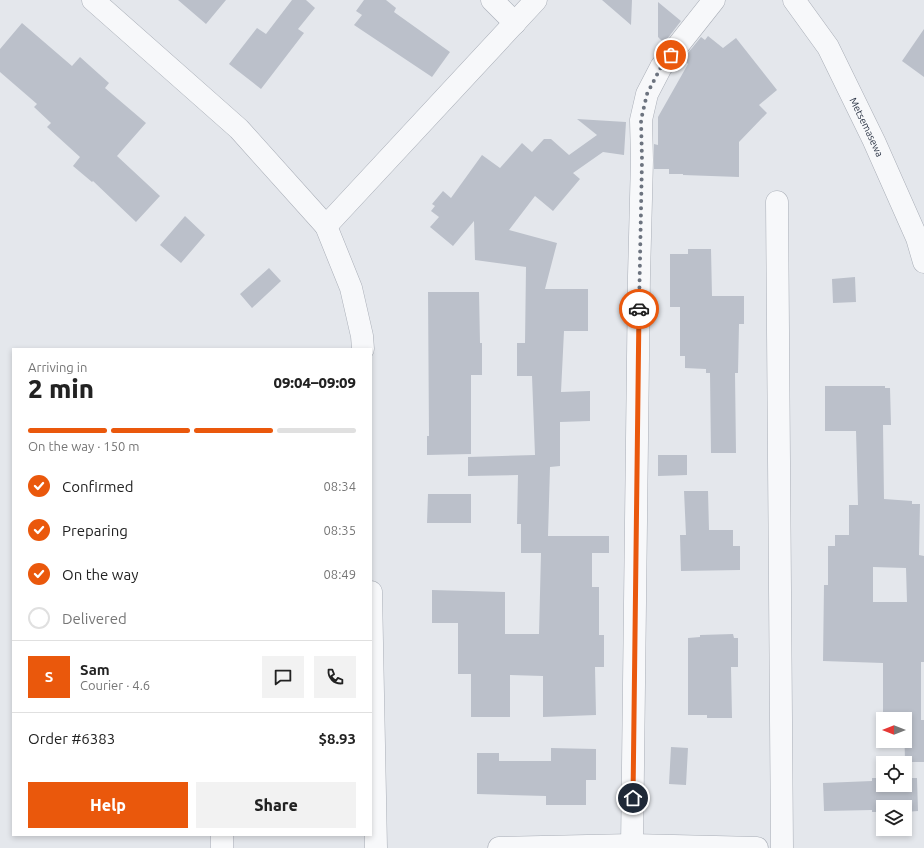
<!DOCTYPE html>
<meta charset="utf-8">
<style>
:root{--surface:#fff;--page:#f2f2f2;--text:#222;--muted:#767676;--line:#e0e0e0;--accent:#ea580c}
body{margin:0;font-family:Ubuntu,sans-serif;background:var(--page);color:var(--text);height:100vh;display:flex;flex-direction:column;font-size:15px;white-space:nowrap}
*{box-sizing:border-box;margin:0}
p{font-size:13px;color:var(--muted)}
.icon{flex:none;width:22px;height:22px;fill:none;stroke:currentColor;stroke-width:2;stroke-linecap:round;stroke-linejoin:round}
.map{position:relative;flex:1;overflow:hidden}
.sheet{position:absolute;left:12px;top:348px;width:360px;height:488px;display:flex;flex-direction:column;background:var(--surface);border-radius:0px;box-shadow:0 2px 6px #0003}
.sheet>*{flex:none}
.needle{width:26px;rotate:270deg}
.buttons{position:absolute;left:876px;top:712px;display:grid;gap:8px}
.buttons a{display:grid;place-items:center;width:36px;height:36px;border-radius:0px;background:var(--surface);box-shadow:0 2px 6px #0003;font-size:20px}
.pin{position:absolute;display:grid;place-items:center;width:34px;height:34px;color:#fff;margin:-17px;border:2px solid #fff;border-radius:50%;box-shadow:0 1px 4px #0007}
.courier{position:absolute;display:grid;place-items:center;width:40px;height:40px;margin:-20px;border:3px solid #ea580c;border-radius:50%;background:#fff;color:#222;box-shadow:0 1px 5px #0007}
.summary em{font-style:normal;font-weight:800}
.summary div{display:flex;flex-direction:column-reverse}
.summary{display:flex;align-items:center;justify-content:space-between;height:68px;padding:0 16px}
h1{font-size:26px;font-weight:800;line-height:30px}
.bar{display:grid;grid-template-columns:repeat(4,1fr);gap:6px 4px;align-content:center;height:48px;padding:0 16px}
.bar i{height:5px;border-radius:3px;background:var(--line)}
.bar .active{background:var(--accent)}
.bar p{grid-column:span 4}
.line{display:flex;align-items:center;gap:10px;padding:0 16px;border-top:1px solid var(--line)}
.line div{flex:1}
.round{display:grid;place-items:center;flex:none;width:42px;height:42px;border-radius:0px;background:var(--page)}
ol{padding:0 16px;list-style:none}
li{display:flex;align-items:center;gap:12px;height:44px}
li p{margin-inline-start:auto}
li .icon{padding:4px;border-radius:50%;background:var(--accent);color:#fff;stroke-width:4}
li:last-child{color:var(--muted)}
li i{width:22px;height:22px;border:2px solid var(--line);border-radius:50%}
.cta{display:flex;gap:8px;margin-top:auto;padding:8px 16px}
.cta a{flex:1;height:46px;border-radius:0px;background:var(--accent);color:#fff;font-size:16px;font-weight:800;line-height:46px;text-align:center}
.cta a+a{background:var(--page);color:var(--text)}
.map>svg:first-child{display:block}
.building{fill:#bbc0ca;fill-rule:evenodd}
.lines{fill:none;stroke-linecap:round;stroke-linejoin:round}
.minor-casing{stroke:#a9aeb7;stroke-width:23}
.minor{stroke:#f7f8fa;stroke-width:22}
.done{stroke:#6c737f;stroke-width:4;stroke-dasharray:0 7.2}
.route{stroke:#ea580c;stroke-width:5}
.labels{text-anchor:middle;dominant-baseline:central;stroke-width:4;stroke-linejoin:round;paint-order:stroke}
.street-label{font-size:10px;fill:#2b3445;stroke:#f4f6f9}
</style>
<div class="map">
<svg width="924" height="848" viewBox="0 0 924 848">
<rect width="100%" height="100%" fill="#e4e7ec"/>
<path class="building" d="M178,0H226L206,24Z
M292,0H306L315,8L298,29L304,33L261,89L229,64L257,28L266,34Z
M364,0H386L396,8L394,12L450,52L432,77L354,25L362,15L356,11Z
M602,0H632L631,25Z
M658,2L681,21L664,43L658,37Z
M22,23L72,66L80,57L109,83L105,88L146,123L117,156L160,196L136,222L93,181L92,182L73,166L80,157L47,127L51,123L34,107L37,104L0,72V49Z
M924,29V77L902,61Z
M708,36L723,48L736,38L777,90L759,105L767,113L739,142V177L683,175V174H669V169H654V144L658,145V117L688,64L683,59L701,37L705,40Z
M577,119L626,122L624,155L603,152L573,173L580,179L553,211L535,196L509,230L557,243L545,289H588V331H564L561,392L590,391V421L560,422V466L550,467L548,536H609V553H592V587H599V635H604V667H595L596,715L543,717V676L510,675V717H471V674H458V623H432V590L505,592V634H539L541,553H521V524H517L518,475L468,476V457L535,455L532,376H517V343H525L526,267L475,260L474,221L453,246L430,227L439,217L431,211L435,206L432,204L443,191L451,198L482,155L500,168L522,143L532,152L544,139H551L569,155L597,135Z
M185,216L205,235L181,263L160,245Z
M688,249H711L712,296H744V324H739L738,373H735L736,453H711L710,373H706V369L685,368V356H680V307H670V254H688Z
M269,268L281,281L252,308L240,294Z
M855,277L856,302L833,303L832,279Z
M428,292H479L480,343H482V375H471V454L427,455V436H429Z
M825,386H885V388H890L891,425H883L884,499L912,501V504H920L919,555L924,556V662H921V720H924V762H905L904,716H883V663L823,661L824,585H828V546H835V535H849V505H858L856,431H825ZM873,567L906,568L907,602H873Z
M658,455H687V475L658,476Z
M684,491H708L709,530H733V546H740V570L681,571L680,535H686Z
M428,494H471V523H427Z
M733,634L734,638H738V667H731L732,718H707V715H688V638L700,637V635Z
M671,747L688,748L686,785L669,784Z
M551,748L596,749V780H586V805H546V796L477,794V753H499V761H551Z
M872,778H883V785H905V778H917L918,811L905,812V807H883V812H872V810L824,811L823,783L872,781Z"/>
<g class="lines">
<defs>
<g id="minor">
<path d="M93,0L239,129L326,226L351,288L362,336L363,349"/>
<path d="M492,0L515,23"/>
<path id="s1" d="M794,0L828,47L874,141L917,238L924,262"/>
<path d="M777,202L782,848"/>
<path d="M326,226L536,0"/>
<path d="M371,592L376,848"/>
<path d="M222,835V848"/>
<path d="M499,848L632,845L757,848"/>
<path d="M632,848L639,276L642,160L641,120L647,94L661,67L714,0"/>
</g>
</defs>
<use href="#minor" class="minor-casing"/>
<use href="#minor" class="minor"/>
</g>
<g class="lines">
<path class="done" d="M639,309L642,160L641,120L647,94L661,67L671,55"/>
<path class="route" d="M633,798L639,309"/>
</g>
<g class="labels">
<g class="street-label">
<text stroke="none"><textPath href="#s1" startOffset="147">Metsemasewa</textPath></text>
</g>
</g>
</svg>
<div class="buttons">
<a><svg class="needle" viewBox="-14 -14 28 28"><path d="M0-13l5 13h-10z" fill="#e53935"/><path d="M0 13l5-13h-10z" fill="#767676"/></svg></a>
<a><svg class="icon" aria-label="locate" viewBox="0 0 24 24"><circle cx="12" cy="12" r="6"/><path d="M12 2v4M12 18v4M2 12h4M18 12h4"/></svg></a>
<a><svg class="icon" aria-label="layers" viewBox="0 0 24 24"><path d="M12 4l9 5-9 5-9-5zM3 14l9 5 9-5"/></svg></a>
</div>
<div class="pin" style="left:671px;top:55px;background:#ea580c"><svg class="icon" aria-label="bag" viewBox="0 0 24 24"><path d="M5 8h14l-1 12H6zM9 8a3 3 0 0 1 6 0"/></svg></div>
<div class="pin" style="left:633px;top:798px;background:#1f2937"><svg class="icon" aria-label="home" viewBox="0 0 24 24"><path d="M3 11l9-7 9 7M6 9v11h12V9"/></svg></div>
<div class="courier" style="left:639px;top:309px"><svg class="icon" aria-label="car" viewBox="0 0 24 24"><path d="M5 17H2v-5l4-1 3-4h7l3 4 3 1v5h-3M9 17h6M6 11h13"/><circle cx="7" cy="17" r="2"/><circle cx="17" cy="17" r="2"/></svg></div>
<section class="sheet">
<div class="summary"><div><h1>2 min</h1><p>Arriving in</p></div><em>09:04–09:09</em></div>
<div class="bar"><i class="active"></i><i class="active"></i><i class="active"></i><i></i><p>On the way · 150 m</p></div>
<ol>
<li><svg class="icon" aria-label="check" viewBox="0 0 24 24"><path d="M5 12l5 5 9-10"/></svg>Confirmed<p>08:34</p></li>
<li><svg class="icon" aria-label="check" viewBox="0 0 24 24"><path d="M5 12l5 5 9-10"/></svg>Preparing<p>08:35</p></li>
<li><svg class="icon" aria-label="check" viewBox="0 0 24 24"><path d="M5 12l5 5 9-10"/></svg>On the way<p>08:49</p></li>
<li><i></i>Delivered</li>
</ol>
<div class="line" style="height:72px"><b class="round" style="background:var(--accent);color:#fff">S</b><div><b>Sam</b><p>Courier · 4.6</p></div><a class="round"><svg class="icon" aria-label="chat" viewBox="0 0 24 24"><path d="M4 5h16v11H9l-5 4z"/></svg></a><a class="round"><svg class="icon" aria-label="phone" viewBox="0 0 24 24"><path d="M5 4h4l2 5-3 2q2 4 5 5l2-3 5 2v4C11 20 4 13 5 4z"/></svg></a></div>
<div class="line" style="height:52px"><div>Order #6383</div><b>$8.93</b></div>
<div class="cta"><a>Help</a><a>Share</a></div>
</section>
</div>
